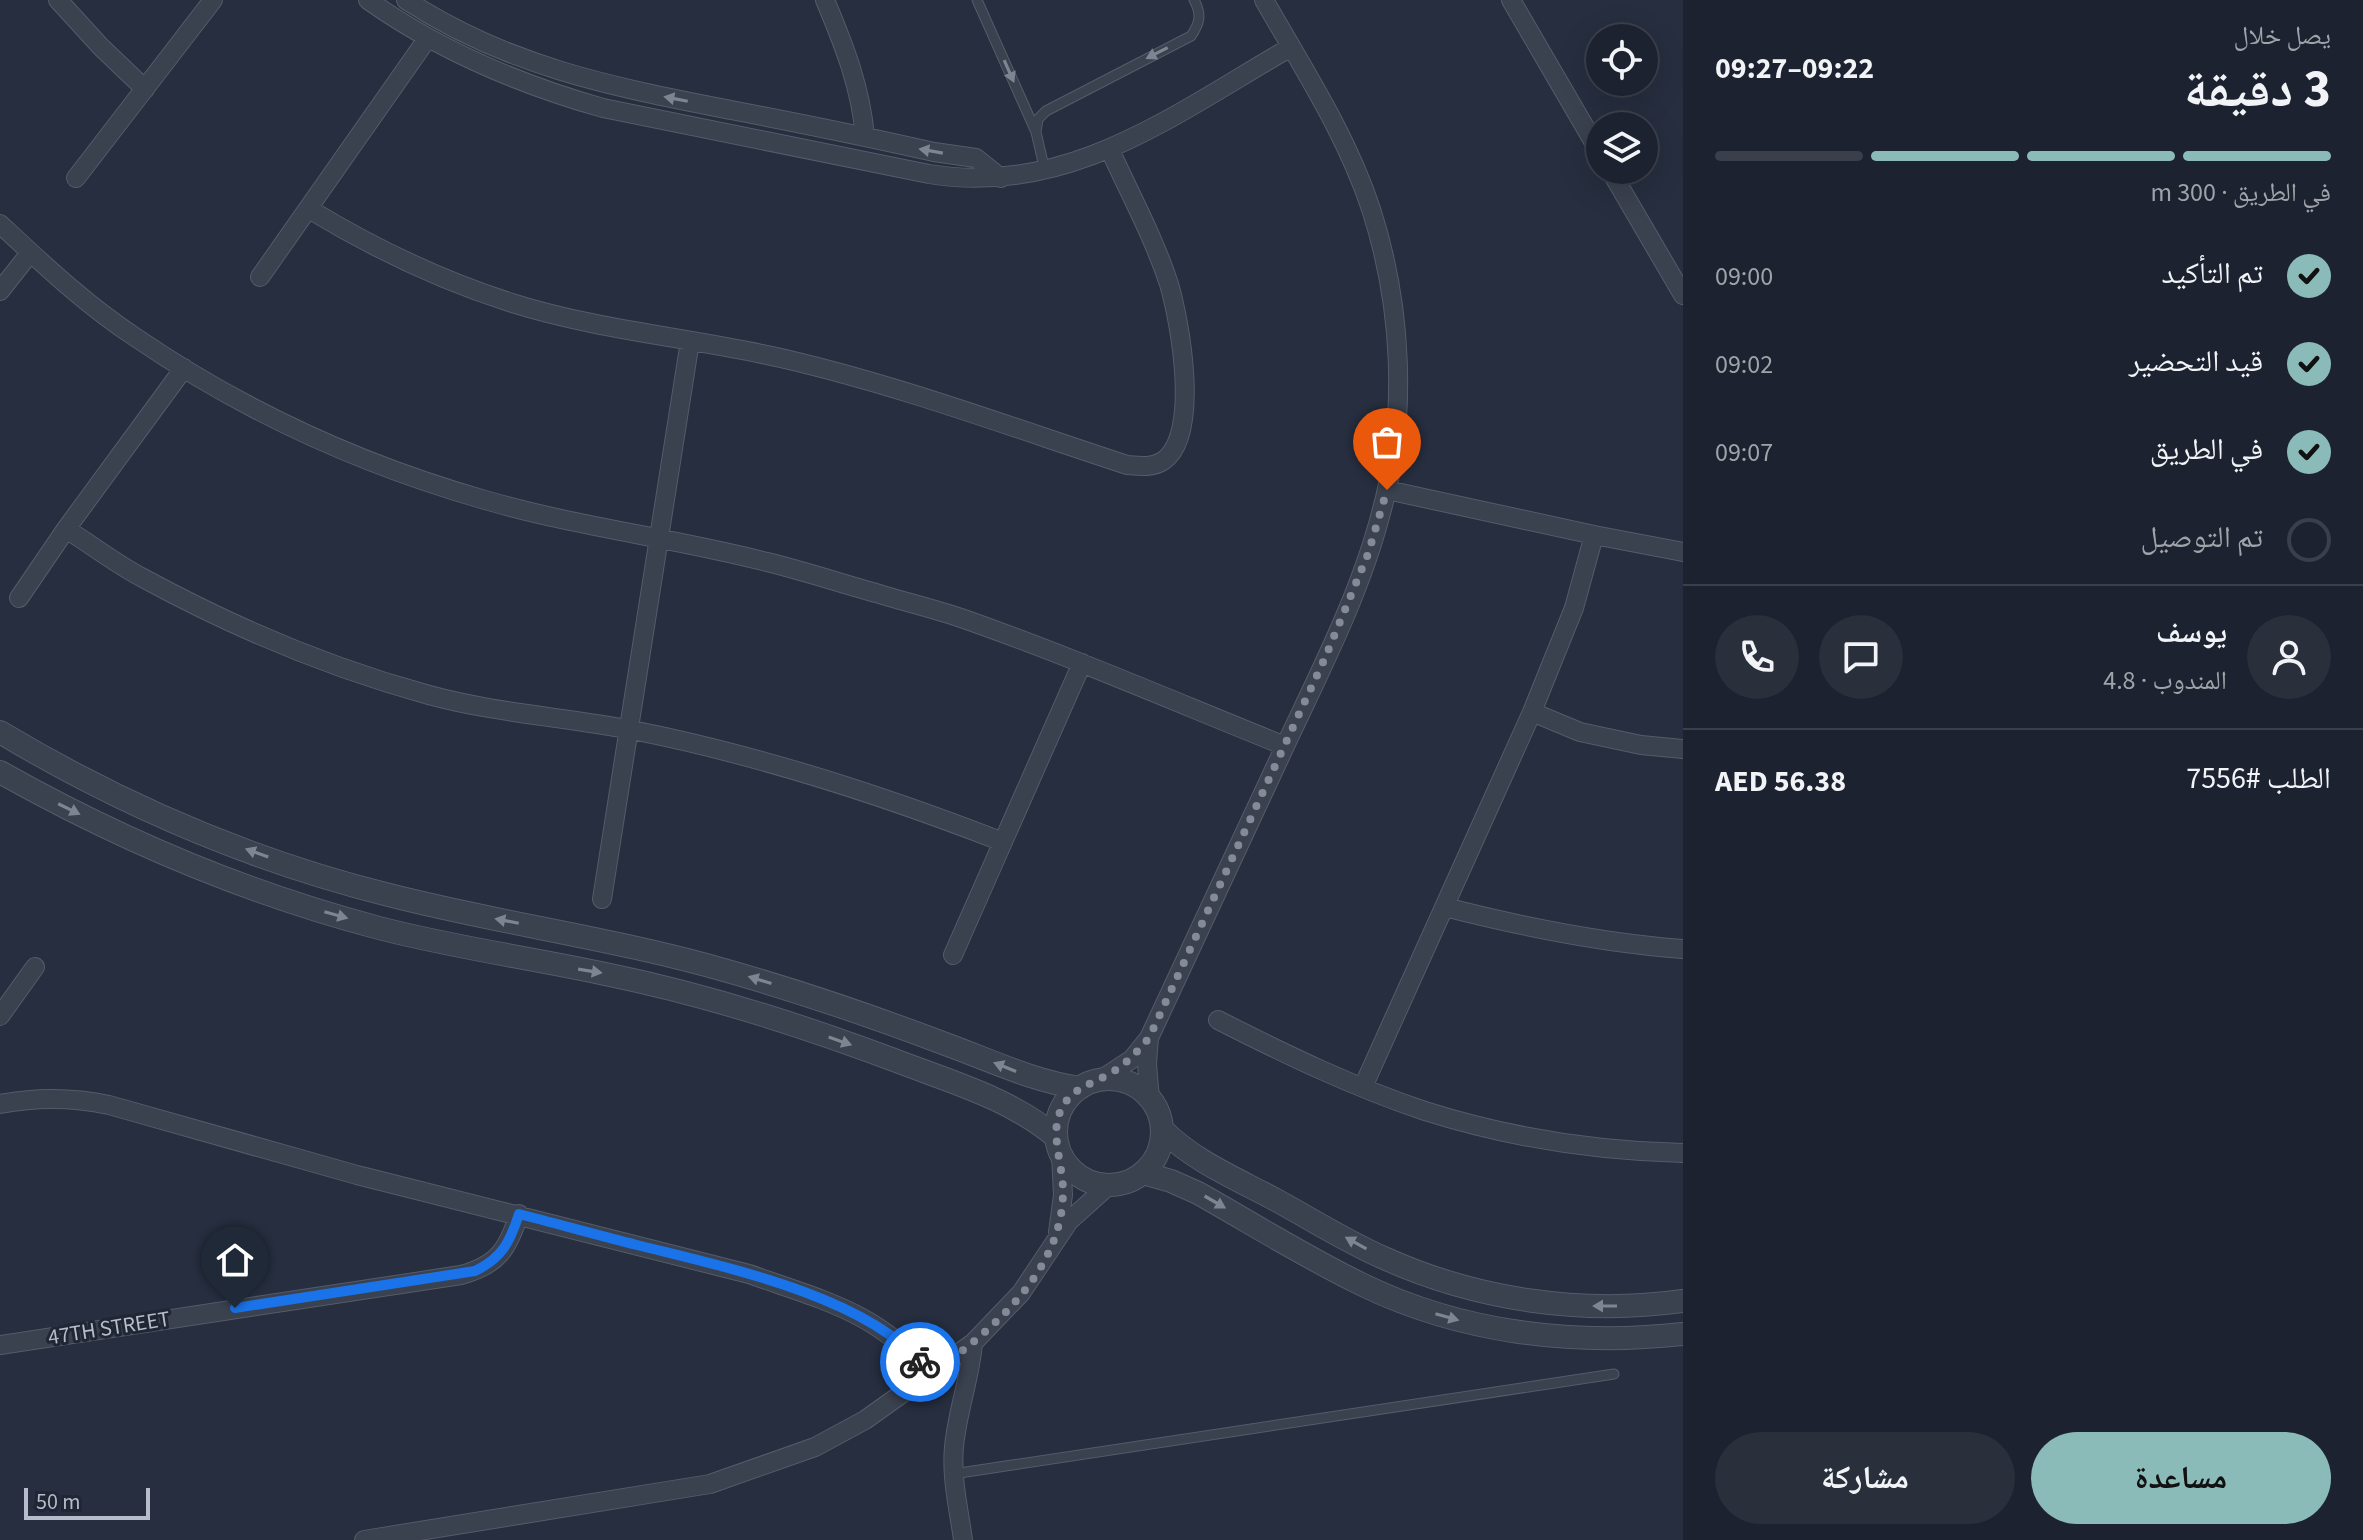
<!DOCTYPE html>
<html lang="ar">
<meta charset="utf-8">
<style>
:root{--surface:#1c222f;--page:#292f3b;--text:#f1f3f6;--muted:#a0a4aa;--line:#3a3f4b;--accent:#8bbbb9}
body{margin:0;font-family:"Source Sans 3","Noto Naskh Arabic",sans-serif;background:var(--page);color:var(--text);direction:rtl;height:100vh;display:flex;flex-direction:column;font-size:30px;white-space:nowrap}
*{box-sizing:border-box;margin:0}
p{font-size:26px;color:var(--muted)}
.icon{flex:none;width:44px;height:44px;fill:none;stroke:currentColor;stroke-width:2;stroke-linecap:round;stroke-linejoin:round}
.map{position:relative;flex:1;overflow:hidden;direction:ltr}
.drawer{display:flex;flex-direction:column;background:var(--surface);width:680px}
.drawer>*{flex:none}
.fabs{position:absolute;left:1586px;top:24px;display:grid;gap:16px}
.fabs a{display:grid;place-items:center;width:72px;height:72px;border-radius:50%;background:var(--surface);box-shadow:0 8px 32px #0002,0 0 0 2px var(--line);font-size:40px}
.scale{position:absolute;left:24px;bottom:20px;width:126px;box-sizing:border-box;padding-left:8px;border:4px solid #b6bcc9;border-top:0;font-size:22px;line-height:28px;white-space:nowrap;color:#b6bcc9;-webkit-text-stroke:6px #1f2634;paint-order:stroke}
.pin{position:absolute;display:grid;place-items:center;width:68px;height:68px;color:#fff;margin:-82px -34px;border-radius:50% 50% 50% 0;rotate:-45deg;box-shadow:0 0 8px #0007}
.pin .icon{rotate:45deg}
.courier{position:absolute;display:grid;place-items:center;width:80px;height:80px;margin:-40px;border:6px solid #1a73e8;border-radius:50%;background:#fff;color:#222;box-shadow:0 2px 10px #0007}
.head em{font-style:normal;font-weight:700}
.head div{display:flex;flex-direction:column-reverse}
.head{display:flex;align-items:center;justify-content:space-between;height:136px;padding:0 32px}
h1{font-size:52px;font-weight:700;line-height:60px}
.bar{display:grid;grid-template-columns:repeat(4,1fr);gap:12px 8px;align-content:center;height:96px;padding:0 32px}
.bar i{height:10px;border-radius:6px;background:var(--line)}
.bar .selected{background:var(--accent)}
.bar p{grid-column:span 4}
.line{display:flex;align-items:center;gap:20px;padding:0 32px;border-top:2px solid var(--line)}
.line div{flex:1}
.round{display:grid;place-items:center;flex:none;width:84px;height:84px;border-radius:42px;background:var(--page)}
ol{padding:0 32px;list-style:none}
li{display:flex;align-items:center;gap:24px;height:88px}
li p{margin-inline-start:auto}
li .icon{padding:8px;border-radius:50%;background:var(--accent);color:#111;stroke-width:4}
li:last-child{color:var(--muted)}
li i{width:44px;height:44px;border:4px solid var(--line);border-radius:50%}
.cta{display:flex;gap:16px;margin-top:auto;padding:16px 32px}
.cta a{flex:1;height:92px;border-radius:48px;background:var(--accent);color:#111;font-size:32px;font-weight:700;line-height:92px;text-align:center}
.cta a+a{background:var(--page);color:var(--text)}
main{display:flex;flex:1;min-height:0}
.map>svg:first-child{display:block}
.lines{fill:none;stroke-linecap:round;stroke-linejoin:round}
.service-casing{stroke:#555c69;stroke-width:11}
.minor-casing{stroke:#555c69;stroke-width:20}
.tertiary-casing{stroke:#555c69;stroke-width:24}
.service{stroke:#3a414f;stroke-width:9}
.minor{stroke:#3a414f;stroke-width:18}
.tertiary{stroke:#3a414f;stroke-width:22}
.oneway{fill:#7e8592}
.done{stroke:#848a99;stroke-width:8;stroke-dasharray:0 14.4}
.route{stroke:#1a73e8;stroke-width:10}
.labels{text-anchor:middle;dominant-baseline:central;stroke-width:6;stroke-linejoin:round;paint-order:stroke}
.street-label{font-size:22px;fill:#b6bcc9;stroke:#1f2634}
</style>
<main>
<section class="drawer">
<div class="head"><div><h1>3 دقيقة</h1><p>يصل خلال</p></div><em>09:22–09:27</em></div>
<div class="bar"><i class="selected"></i><i class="selected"></i><i class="selected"></i><i></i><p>في الطريق · 300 m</p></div>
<ol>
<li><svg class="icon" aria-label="check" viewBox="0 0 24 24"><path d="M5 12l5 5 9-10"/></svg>تم التأكيد<p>09:00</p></li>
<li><svg class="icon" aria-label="check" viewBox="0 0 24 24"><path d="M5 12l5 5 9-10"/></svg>قيد التحضير<p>09:02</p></li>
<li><svg class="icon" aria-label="check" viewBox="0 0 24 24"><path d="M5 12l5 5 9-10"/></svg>في الطريق<p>09:07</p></li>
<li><i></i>تم التوصيل</li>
</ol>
<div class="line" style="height:144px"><a class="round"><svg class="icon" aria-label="person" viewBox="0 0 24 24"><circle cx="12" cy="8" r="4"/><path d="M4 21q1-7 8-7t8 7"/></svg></a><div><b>يوسف</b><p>المندوب · 4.8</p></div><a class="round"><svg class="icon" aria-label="chat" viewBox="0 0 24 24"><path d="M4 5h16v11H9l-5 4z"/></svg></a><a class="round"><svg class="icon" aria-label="phone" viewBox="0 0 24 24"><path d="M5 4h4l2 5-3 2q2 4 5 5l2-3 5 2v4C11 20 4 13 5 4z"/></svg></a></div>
<div class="line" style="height:104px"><div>الطلب #7556</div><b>AED 56.38</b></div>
<div class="cta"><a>مساعدة</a><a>مشاركة</a></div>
</section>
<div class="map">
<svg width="1683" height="1540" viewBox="0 0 1683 1540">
<rect width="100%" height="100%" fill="#262e3f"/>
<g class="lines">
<defs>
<path id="service" d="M977,0L1036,132L1045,171
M1036,132L1038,119L1046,111L1191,36C1200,23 1202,14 1194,0
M953,1474L1614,1374"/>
<path id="minor" d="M58,0L101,47L145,89
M368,0C440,51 518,84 603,108L929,174C1069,197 1176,113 1291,47
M406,0C509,67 613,87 731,110C799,123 867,137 934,152L976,158L1001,178
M825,0C844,45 861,88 865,137
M1511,0L1600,153
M1610,170L1683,295
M76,178L213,0
M309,209C373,248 440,280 512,303C601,331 695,338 785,359C901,386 1014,428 1127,465C1139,466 1152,468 1163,461C1201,435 1180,322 1169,284C1154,238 1130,194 1110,150
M0,224C43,264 86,305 135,337C242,410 362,465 485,500C578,527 674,538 767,562C804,571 840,583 876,593C905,602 935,609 964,619C1072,657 1178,703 1285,746
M260,277L427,39
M0,291L30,253
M1387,490L1594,535L1683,552
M66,529C92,545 116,564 143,578C233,627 330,668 429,695C495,713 564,717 632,730C759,755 882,795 1003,842
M19,598L66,529L184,368
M1532,712L1580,732L1641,745L1683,749
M602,899L690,341
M1445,907C1523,927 1602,943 1683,949
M953,955L1082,663
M0,1016L35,967
M1218,1020C1285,1054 1353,1087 1425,1111C1507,1137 1597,1151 1683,1153
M1149,1038L1147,1064L1150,1099
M1100,1080L1132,1059L1149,1038C1193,945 1236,852 1279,759C1316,679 1359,598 1381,513C1408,416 1402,305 1371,209C1346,134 1303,68 1264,0
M1363,1087L1532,712L1574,608L1594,535
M0,1104C37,1097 72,1097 109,1105L357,1175L749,1274C822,1300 879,1312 930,1375
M1058,1232L1063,1195L1061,1155
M0,1345L461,1275C498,1265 508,1249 519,1214
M364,1540L710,1484L815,1447L865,1420L973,1343L1021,1293L1069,1221L1109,1185
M963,1540C959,1510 951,1478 954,1447C957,1412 970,1379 973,1343"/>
<path id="tertiary" d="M0,732C120,804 253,861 389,895C502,924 618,939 731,972C804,993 877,1018 948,1045C992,1061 1033,1081 1080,1088
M0,772C119,839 246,893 379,928C456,948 532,958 610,975C712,996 813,1029 910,1066C961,1085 1013,1101 1056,1137
M1056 1132a53 53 0 1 1 106 0a53 53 0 1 1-106 0Z
M1162,1129C1193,1161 1237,1179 1276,1200C1311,1219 1347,1242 1384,1258C1477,1300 1581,1315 1683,1301
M1143,1173L1171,1181L1198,1193C1253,1224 1307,1258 1363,1285C1462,1333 1574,1346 1683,1334"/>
</defs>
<use href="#service" class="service-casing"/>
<use href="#minor" class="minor-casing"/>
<use href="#tertiary" class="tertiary-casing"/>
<use href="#service" class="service"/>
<use href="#minor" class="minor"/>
<use href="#tertiary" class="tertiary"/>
</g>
<defs><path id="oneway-solid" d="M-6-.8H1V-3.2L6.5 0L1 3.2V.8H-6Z" transform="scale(2)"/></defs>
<g class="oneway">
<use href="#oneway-solid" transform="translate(1157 53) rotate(153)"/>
<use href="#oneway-solid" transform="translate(1009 71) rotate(66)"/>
<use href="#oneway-solid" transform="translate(676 99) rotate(-169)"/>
<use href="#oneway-solid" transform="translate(931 151) rotate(-170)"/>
<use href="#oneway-solid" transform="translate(69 809) rotate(26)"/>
<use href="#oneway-solid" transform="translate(257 853) rotate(-160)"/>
<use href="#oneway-solid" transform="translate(336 915) rotate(16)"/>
<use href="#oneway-solid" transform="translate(507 921) rotate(-169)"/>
<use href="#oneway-solid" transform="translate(590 971) rotate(9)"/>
<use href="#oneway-solid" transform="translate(760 980) rotate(-163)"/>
<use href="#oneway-solid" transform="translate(840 1041) rotate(19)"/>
<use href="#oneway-solid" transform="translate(1005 1067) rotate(-158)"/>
<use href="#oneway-solid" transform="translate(1215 1202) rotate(30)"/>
<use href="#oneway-solid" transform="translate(1356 1243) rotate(-151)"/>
<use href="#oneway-solid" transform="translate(1605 1306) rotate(-180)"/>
<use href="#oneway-solid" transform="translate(1447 1317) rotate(16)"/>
</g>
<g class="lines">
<path class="done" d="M920,1362L930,1375C990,1332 1061,1274 1063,1194C1064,1167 1049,1133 1061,1110C1071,1087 1094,1084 1114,1071C1128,1062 1138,1051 1149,1038L1325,658L1368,554L1387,490"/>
<path class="route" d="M235,1308L475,1271C502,1258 510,1242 519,1214C558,1224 597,1235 637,1245C720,1266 863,1295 920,1362"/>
</g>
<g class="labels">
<g class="street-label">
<text transform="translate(109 1328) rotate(-9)">47TH STREET</text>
</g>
</g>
</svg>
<div class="fabs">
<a><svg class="icon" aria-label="locate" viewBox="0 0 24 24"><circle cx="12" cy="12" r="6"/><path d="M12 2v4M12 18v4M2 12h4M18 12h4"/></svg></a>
<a><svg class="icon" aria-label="layers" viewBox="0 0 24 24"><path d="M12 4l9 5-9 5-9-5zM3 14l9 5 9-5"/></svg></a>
</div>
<div class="scale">50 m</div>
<div class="pin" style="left:1387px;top:490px;background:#ea580c"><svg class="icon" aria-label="bag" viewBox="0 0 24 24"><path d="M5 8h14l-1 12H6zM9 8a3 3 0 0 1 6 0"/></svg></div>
<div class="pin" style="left:235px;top:1308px;background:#1f2937"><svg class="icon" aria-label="home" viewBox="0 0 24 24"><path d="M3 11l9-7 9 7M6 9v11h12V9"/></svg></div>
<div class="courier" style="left:920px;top:1362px"><svg class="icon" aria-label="bike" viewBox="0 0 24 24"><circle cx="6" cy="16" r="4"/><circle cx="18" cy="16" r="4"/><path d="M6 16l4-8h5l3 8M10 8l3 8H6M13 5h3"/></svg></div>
</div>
</main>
